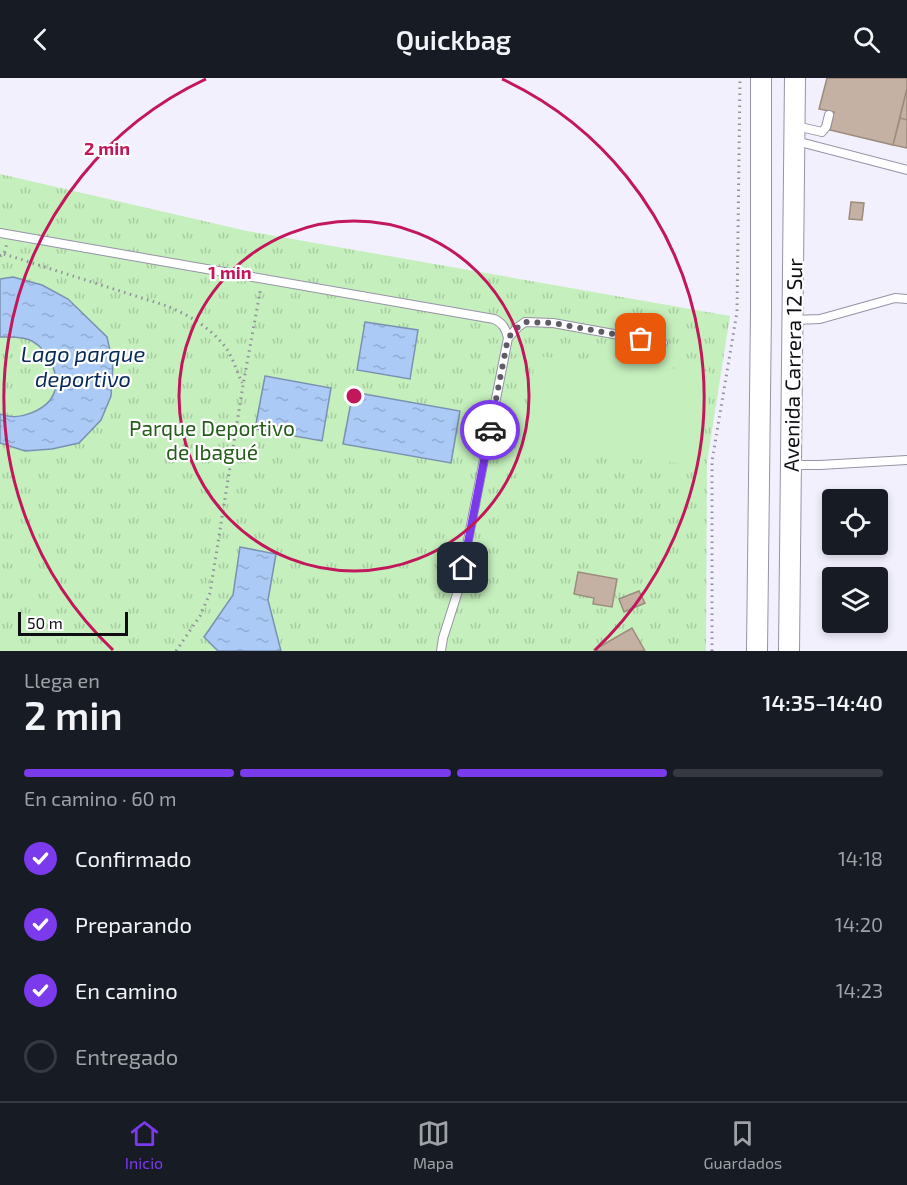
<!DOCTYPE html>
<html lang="es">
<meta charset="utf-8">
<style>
:root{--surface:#171b24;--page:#242831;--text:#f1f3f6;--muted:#9ea1a6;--line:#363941;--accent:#7c3aed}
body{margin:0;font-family:"Exo 2",sans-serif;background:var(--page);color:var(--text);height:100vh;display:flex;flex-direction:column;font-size:22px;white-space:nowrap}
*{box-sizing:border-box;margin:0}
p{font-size:20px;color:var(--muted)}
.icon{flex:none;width:33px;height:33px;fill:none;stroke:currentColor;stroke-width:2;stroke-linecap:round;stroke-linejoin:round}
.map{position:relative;height:573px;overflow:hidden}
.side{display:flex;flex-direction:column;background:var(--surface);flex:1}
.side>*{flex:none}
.tools{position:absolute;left:822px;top:411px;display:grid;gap:12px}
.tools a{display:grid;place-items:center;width:66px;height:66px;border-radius:6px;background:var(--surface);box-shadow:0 3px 9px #0003;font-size:30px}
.scale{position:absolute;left:18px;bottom:15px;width:110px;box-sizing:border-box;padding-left:6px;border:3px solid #0e0d14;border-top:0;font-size:16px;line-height:21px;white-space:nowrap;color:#0e0d14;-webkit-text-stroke:4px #fff;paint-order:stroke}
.pin{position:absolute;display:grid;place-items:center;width:51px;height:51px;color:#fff;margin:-26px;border-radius:12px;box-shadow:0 3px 9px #0006}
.courier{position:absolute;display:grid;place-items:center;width:60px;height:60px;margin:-30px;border:4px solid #7c3aed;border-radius:50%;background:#fff;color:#222;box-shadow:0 2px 8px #0007}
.head em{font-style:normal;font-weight:600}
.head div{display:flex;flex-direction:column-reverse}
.head{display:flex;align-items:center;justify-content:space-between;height:102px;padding:0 24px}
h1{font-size:39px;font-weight:600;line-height:45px}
.bar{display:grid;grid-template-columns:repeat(4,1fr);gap:9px 6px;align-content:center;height:72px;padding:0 24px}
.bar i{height:8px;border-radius:4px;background:var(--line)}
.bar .selected{background:var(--accent)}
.bar p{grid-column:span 4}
ol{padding:0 24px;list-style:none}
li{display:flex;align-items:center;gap:18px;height:66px}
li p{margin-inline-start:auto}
li .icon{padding:6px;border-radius:50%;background:var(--accent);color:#fff;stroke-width:4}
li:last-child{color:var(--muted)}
li i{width:33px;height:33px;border:3px solid var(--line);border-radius:50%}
header{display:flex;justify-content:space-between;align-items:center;height:78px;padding:0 24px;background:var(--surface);font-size:27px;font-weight:600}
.menu{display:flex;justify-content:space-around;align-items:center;height:84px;border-top:2px solid var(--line);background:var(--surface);font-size:16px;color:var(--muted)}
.menu a{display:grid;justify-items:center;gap:3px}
.menu .selected{color:var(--accent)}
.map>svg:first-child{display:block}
.grass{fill:url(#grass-tufts)}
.garden{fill:#c5efbd}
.water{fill:url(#water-ripples);stroke:#7c91b2;stroke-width:1.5}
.building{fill:#c4b1a3;stroke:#9d8b7d;stroke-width:1.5}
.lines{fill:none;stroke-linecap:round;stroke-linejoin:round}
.service-casing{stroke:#9693a7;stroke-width:10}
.tertiary-casing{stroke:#9693a7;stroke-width:22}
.path{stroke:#92909b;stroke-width:3;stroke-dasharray:1.5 4.5;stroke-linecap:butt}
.service{stroke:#fff;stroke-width:8}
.tertiary{stroke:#fff;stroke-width:20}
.done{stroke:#5e5c66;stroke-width:6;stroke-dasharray:0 10.8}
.route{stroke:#7c3aed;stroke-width:8}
.ring{fill:none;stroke:#c2185b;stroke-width:3}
.labels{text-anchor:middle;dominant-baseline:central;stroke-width:4.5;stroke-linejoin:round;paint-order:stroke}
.street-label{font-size:21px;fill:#0e0d14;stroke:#fff}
.park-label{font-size:21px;fill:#235d18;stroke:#fff}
.water-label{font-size:22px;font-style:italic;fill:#062b5a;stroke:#fff}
.centre{fill:#c2185b;stroke:#fff;stroke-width:3}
.ring-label{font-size:18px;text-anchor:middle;font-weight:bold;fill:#c2185b;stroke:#fff;stroke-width:4.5;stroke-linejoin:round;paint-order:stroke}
</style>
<header><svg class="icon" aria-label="back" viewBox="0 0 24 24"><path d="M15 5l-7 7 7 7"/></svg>Quickbag<svg class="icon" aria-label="search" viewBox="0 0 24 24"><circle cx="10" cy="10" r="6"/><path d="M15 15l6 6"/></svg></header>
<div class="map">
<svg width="907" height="573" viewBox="0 0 907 573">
<defs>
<pattern id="grass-tufts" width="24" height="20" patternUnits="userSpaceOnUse" patternTransform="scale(1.5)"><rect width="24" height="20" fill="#c5efbd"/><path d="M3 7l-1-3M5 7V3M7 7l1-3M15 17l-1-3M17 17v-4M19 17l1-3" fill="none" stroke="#a8cca2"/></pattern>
<pattern id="water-ripples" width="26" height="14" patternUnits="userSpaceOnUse" patternTransform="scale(1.5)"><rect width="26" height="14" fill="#abcaf6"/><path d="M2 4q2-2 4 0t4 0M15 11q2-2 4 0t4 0" fill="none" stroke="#92acd2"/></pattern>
</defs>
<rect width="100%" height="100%" fill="#f2f0fd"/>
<path class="grass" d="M0,96L247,153L730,238L707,384L706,573H0Z"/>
<path class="garden" d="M535,278L710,294L701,387L526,371Z"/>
<path class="water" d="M13,199L42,207L68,221L107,259L113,286L111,318L101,342L79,365L52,371L25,373L0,365V336C18,344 50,332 55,312C59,294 48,272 32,263C23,258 10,259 0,259V201Z
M365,244L418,252L410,301L357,292Z
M265,298L331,310L322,363L255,351Z
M353,314L460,333L451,385L343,366Z
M240,469L276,476L268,522L281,573H218L204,559L233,517Z"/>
<path class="building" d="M827,0H907V10L893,67L830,52L834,34L819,31Z
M907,10V42L900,40Z
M900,40L907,42V70L893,67Z
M851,124L864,125L862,142L849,141Z
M578,494L617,501L612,529L593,526L594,520L574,516Z
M639,513L645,525L624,534L619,521Z
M632,550L645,573H595L594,572Z"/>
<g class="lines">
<defs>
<path id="service" d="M796,48L822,54L826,49L829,37
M796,63L907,92
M0,155L494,241C503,245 506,251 508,260L458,513L443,560L441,573
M794,242L820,241L895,220L907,221
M508,260L518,249L525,244L553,245L663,265
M792,387H820L907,382"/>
<path id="tertiary" d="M757,573L761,233V0
M789,573L795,0"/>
</defs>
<use href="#service" class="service-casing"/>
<use href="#tertiary" class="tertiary-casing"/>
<path class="path" d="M4,176L167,228C189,237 211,250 226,270C233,280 237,294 242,305
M0,178L4,176L7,165
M0,349L4,338
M176,573L200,538L210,515L243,307L261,209
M712,573V383L737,234L740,0"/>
<use href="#service" class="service"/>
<use href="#tertiary" class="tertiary"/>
</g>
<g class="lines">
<path class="done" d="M490,352L508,260L518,249L525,244L553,245L641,261"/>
<path class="route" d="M463,490L490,352"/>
</g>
<g class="ring">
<circle cx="354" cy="318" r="175"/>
<path d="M113 572A350 350 0 0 1 206 1M502 1A350 350 0 0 1 595 572"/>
</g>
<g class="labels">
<g class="street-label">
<text transform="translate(792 287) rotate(-89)">Avenida Carrera 12 Sur</text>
</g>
<g class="park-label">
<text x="212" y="349">Parque Deportivo<tspan x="212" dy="24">de Ibagué</tspan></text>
</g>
<g class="water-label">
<text x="83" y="275">Lago parque<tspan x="83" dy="25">deportivo</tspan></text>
</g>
</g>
<circle cx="354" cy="318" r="9" class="centre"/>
<g class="ring-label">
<text x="107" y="77">2 min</text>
<text x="230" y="201">1 min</text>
</g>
</svg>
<div class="tools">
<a><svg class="icon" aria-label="locate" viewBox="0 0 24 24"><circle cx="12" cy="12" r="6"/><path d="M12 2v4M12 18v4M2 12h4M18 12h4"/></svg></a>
<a><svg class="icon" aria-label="layers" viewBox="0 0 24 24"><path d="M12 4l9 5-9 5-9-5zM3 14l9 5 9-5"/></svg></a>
</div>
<div class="scale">50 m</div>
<div class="pin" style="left:641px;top:261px;background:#ea580c"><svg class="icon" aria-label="bag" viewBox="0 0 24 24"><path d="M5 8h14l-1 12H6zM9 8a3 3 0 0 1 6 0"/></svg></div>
<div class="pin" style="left:463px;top:490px;background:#1f2937"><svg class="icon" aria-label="home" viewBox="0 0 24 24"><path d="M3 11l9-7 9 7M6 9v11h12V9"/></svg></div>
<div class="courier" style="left:490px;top:352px"><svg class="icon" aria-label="car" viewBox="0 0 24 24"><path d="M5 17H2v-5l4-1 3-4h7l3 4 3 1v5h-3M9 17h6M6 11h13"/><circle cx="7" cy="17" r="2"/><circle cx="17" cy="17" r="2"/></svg></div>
</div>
<section class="side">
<div class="head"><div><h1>2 min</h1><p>Llega en</p></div><em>14:35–14:40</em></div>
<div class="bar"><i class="selected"></i><i class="selected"></i><i class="selected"></i><i></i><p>En camino · 60 m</p></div>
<ol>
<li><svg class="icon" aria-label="check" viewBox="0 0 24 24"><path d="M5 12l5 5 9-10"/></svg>Confirmado<p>14:18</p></li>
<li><svg class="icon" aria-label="check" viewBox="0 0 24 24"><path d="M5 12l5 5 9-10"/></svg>Preparando<p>14:20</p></li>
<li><svg class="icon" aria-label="check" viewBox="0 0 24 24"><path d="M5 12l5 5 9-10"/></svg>En camino<p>14:23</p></li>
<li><i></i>Entregado</li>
</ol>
</section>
<nav class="menu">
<a class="selected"><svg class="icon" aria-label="home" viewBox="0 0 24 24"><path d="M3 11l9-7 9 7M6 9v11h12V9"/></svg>Inicio</a>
<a><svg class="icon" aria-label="map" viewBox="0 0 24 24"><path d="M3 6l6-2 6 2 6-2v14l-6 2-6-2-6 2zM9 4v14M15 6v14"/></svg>Mapa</a>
<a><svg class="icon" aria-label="saved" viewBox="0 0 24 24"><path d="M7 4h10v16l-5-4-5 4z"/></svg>Guardados</a>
</nav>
